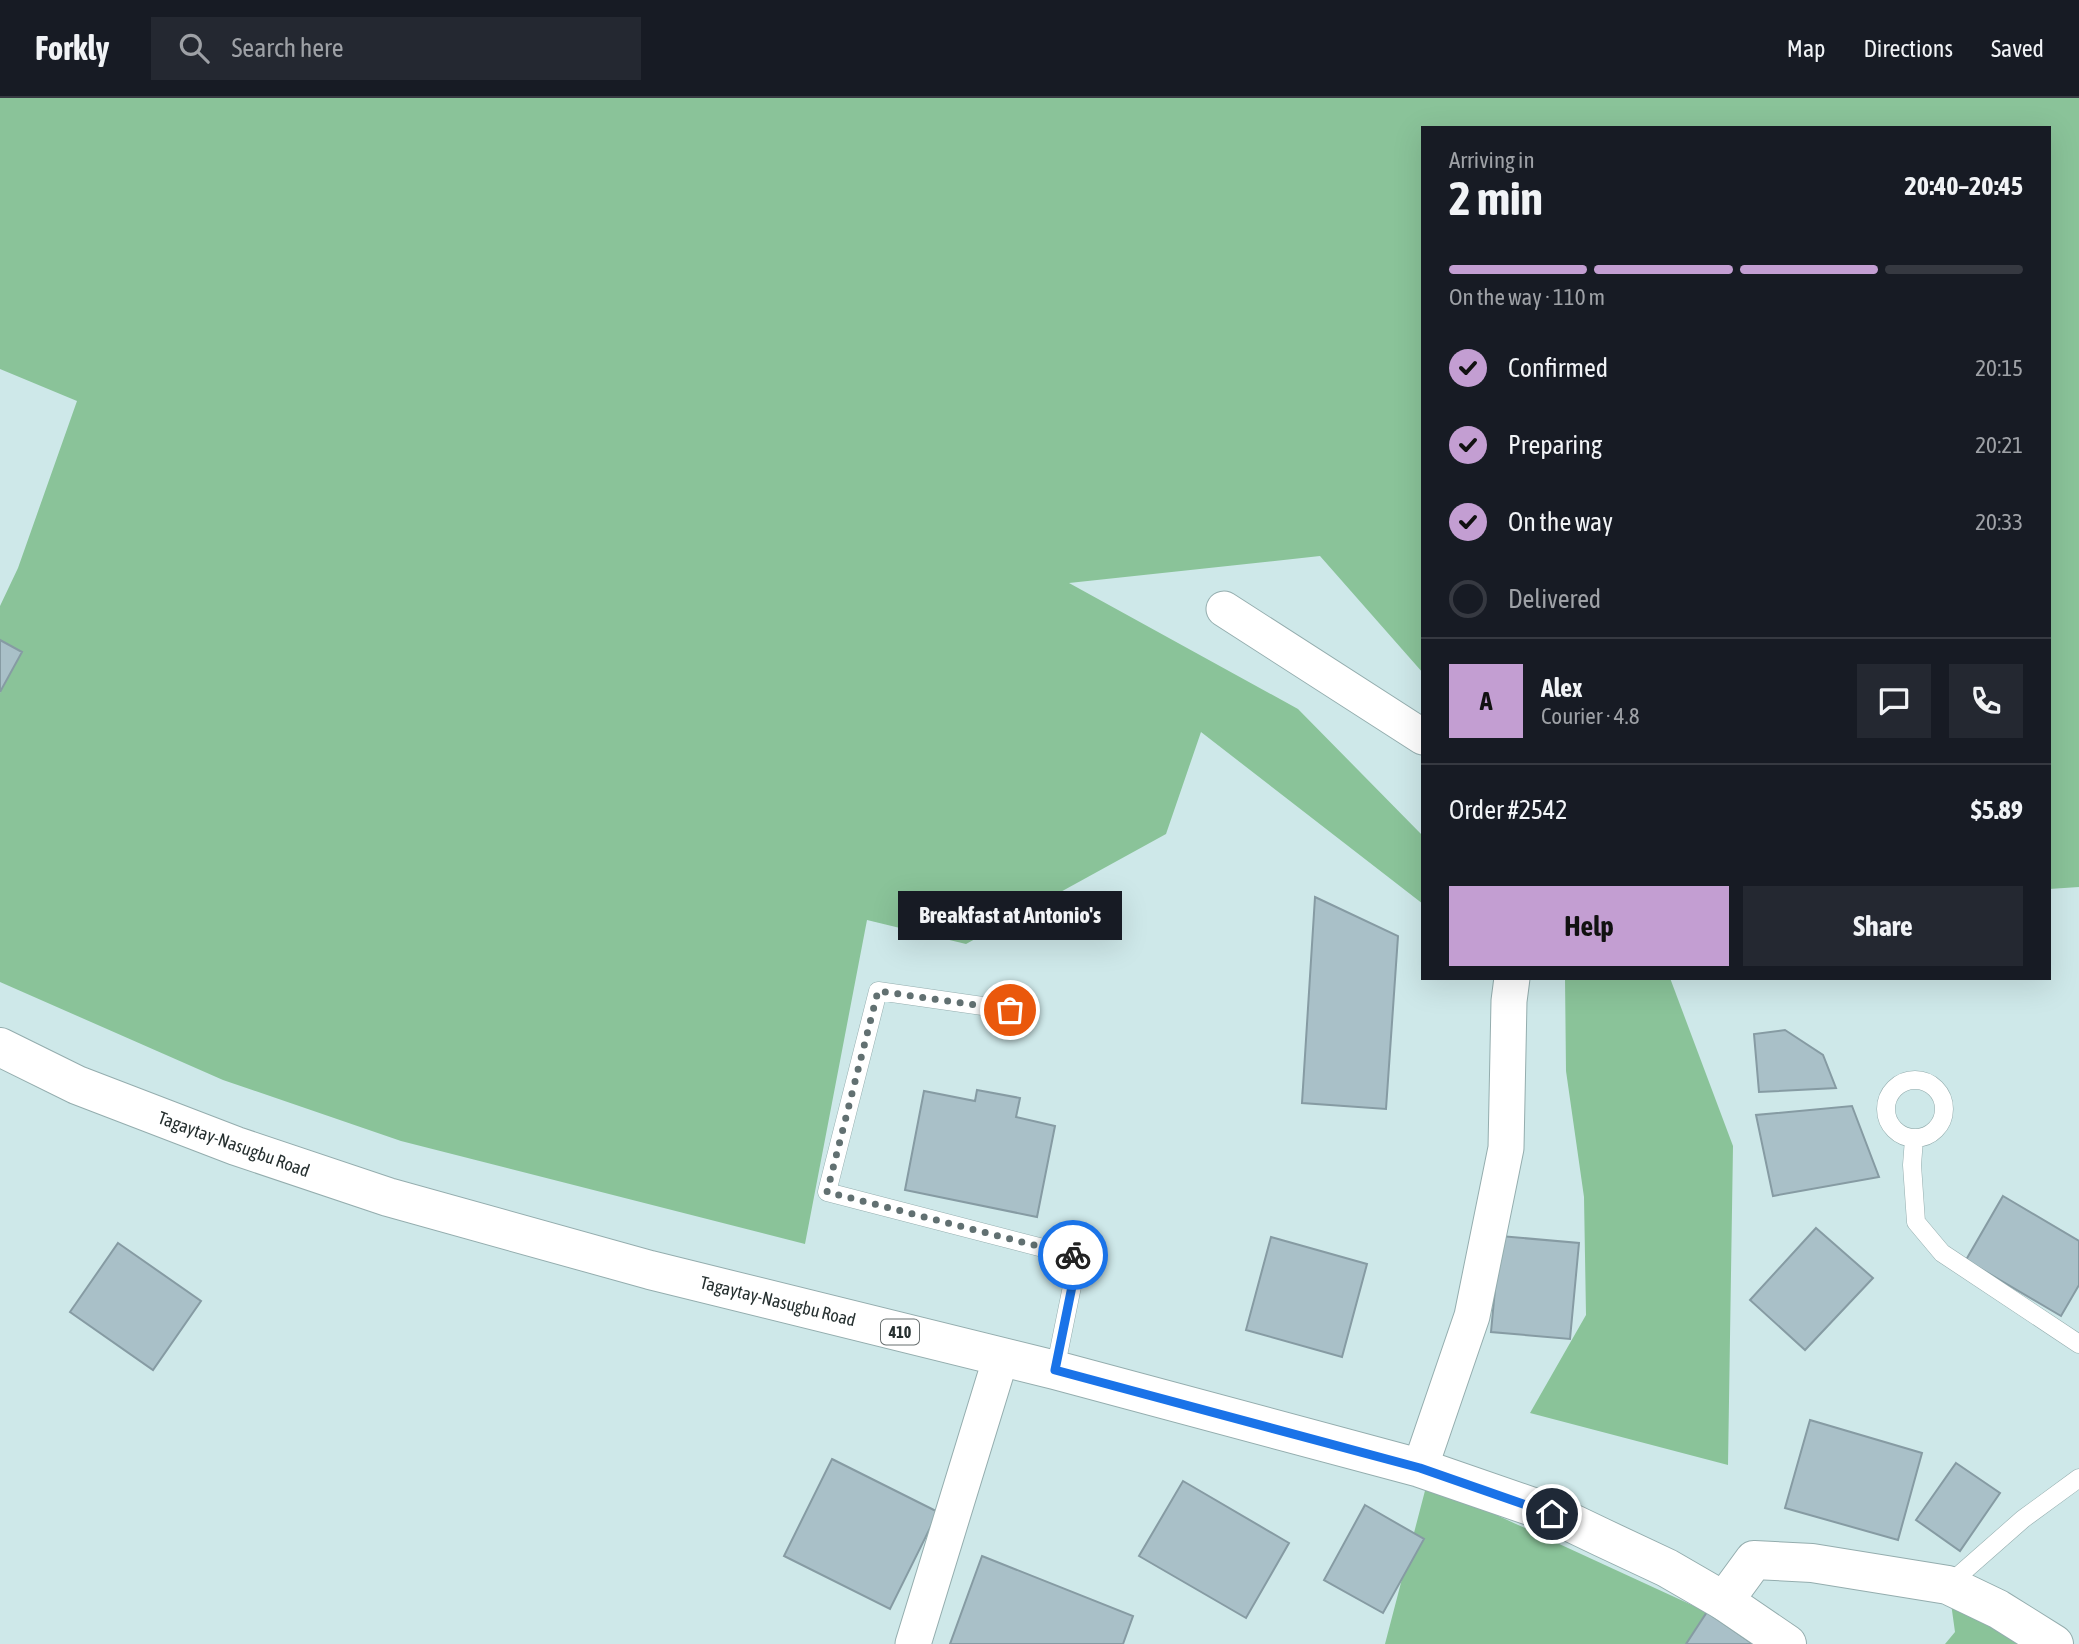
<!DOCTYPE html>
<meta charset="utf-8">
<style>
:root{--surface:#171b24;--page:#242831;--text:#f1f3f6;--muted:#9ea1a6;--line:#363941;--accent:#c39ed2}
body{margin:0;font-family:"Asap Condensed",sans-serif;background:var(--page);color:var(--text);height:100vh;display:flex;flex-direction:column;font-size:26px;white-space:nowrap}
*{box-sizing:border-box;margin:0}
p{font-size:23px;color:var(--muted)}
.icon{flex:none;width:38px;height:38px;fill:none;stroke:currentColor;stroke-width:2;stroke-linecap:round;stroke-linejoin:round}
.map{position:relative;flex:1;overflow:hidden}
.side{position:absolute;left:1421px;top:28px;width:630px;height:854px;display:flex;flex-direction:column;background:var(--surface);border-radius:0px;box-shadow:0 7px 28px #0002}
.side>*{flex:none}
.pin{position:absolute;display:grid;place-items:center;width:60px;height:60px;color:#fff;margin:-30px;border:4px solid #fff;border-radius:50%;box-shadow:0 2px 7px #0007}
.courier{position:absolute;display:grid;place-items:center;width:70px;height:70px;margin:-35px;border:5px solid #1a73e8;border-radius:50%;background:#fff;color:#222;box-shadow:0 2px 9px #0007}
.bubble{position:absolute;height:49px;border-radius:0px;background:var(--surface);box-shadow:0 7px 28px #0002;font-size:23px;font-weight:700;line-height:49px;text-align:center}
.overview em{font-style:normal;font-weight:700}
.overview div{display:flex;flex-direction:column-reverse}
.overview{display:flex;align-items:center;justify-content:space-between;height:119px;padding:0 28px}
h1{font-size:46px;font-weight:700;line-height:52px}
.bar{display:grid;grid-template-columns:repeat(4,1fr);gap:10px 7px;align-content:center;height:84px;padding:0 28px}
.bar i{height:9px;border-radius:5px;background:var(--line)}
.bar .current{background:var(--accent)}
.bar p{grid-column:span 4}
.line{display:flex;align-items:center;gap:18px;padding:0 28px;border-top:2px solid var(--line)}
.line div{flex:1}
.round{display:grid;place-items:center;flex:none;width:74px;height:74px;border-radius:0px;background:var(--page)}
ol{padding:0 28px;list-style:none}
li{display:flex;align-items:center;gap:21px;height:77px}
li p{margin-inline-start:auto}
li .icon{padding:7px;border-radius:50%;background:var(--accent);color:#111;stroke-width:4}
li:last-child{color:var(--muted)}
li i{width:38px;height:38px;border:4px solid var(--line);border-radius:50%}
.cta{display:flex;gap:14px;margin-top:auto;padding:14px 28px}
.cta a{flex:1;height:80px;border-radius:0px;background:var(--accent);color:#111;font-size:28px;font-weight:700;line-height:80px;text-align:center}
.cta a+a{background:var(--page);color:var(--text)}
header{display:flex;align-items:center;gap:42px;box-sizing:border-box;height:98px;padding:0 35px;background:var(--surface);border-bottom:2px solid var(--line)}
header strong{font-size:33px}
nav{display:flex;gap:38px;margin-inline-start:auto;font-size:24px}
.search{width:490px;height:63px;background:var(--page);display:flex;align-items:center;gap:18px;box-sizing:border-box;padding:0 24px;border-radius:0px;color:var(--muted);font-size:26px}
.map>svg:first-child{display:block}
.green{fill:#8ac399}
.building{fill:#a9c0c8;stroke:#869ba3;stroke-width:2}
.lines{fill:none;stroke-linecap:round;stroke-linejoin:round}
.service-casing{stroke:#94adae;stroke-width:19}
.minor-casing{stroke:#94adae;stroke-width:37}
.tertiary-casing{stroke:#94adae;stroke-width:40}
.primary-casing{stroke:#94adae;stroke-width:40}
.service{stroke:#fff;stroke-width:18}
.minor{stroke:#fff;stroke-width:35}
.tertiary{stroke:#fff;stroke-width:38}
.primary{stroke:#fff;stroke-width:38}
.done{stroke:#617071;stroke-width:7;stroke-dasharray:0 12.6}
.route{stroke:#1a73e8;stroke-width:9}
.labels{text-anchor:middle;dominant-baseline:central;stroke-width:5;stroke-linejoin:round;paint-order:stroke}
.shield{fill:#fff;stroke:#676e6e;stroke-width:2}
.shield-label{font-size:16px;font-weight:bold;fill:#263030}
.street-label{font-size:18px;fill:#263030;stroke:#fff}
</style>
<header>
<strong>Forkly</strong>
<div class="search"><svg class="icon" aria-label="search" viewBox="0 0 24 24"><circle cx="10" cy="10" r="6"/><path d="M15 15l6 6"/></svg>Search here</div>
<nav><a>Map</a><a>Directions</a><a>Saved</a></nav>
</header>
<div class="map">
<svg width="2079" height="1546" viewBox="0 0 2079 1546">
<rect width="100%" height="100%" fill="#cee8e9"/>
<path class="green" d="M0,0H2079V789L2049,791V30H1423V575L1320,458L1069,485L1298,611L1423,738V806L1201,634L1166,736L966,846L867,822L805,1146L401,1043L223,982L0,884V595L22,554L0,542V508L18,470L77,303L0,271Z
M1565,880H1670L1733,1048L1728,1367L1530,1315L1586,1217L1584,1099L1566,973Z
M1427,1385L1707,1514L1686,1546H1385Z
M1950,1498L2048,1546H1945L1955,1534Z"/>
<path class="building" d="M0,542L22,554L0,594Z
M1315,799L1398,838L1386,1011L1302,1005Z
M1785,932L1823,957L1836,990L1759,994L1754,936Z
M977,992L1020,1000L1016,1019L1055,1028L1037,1119L905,1092L924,993L975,1003Z
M1852,1008L1879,1079L1773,1098L1756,1017Z
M2003,1098L2079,1143V1187L2061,1218L1966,1162Z
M1816,1130L1873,1180L1805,1252L1750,1202Z
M1500,1138L1579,1145L1570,1241L1491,1234Z
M1271,1139L1367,1166L1342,1259L1246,1232Z
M118,1145L201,1203L153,1272L70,1214Z
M1810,1322L1922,1355L1898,1442L1785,1410Z
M832,1361L938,1414L890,1511L784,1458Z
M1956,1365L2000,1395L1960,1453L1916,1422Z
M1183,1383L1289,1445L1246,1520L1139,1458Z
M1365,1407L1424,1441L1383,1515L1324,1482Z
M982,1458L1133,1518L1123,1546H950Z
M1707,1514L1753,1546H1686Z"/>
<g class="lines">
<defs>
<path id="service" d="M1010,912L878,893L827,1094L1078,1159L1055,1272
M1886 1011a29 29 0 1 1 58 0a29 29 0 1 1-58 0Z
M1914,1041L1912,1067L1916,1124L1942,1155L2079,1246
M1948,1487L2023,1421L2079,1380"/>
<path id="minor" d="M1224,511L1423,639
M1420,1370L1472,1218L1506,1050L1509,903L1512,880
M913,1546L1001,1259"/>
<path id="tertiary" d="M1724,1503L1754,1462L1812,1465L1948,1487L1998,1511L2054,1546"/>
<path id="primary" d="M0,949L77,987L236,1048L388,1099L650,1172L1055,1272L1420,1370L1553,1416L1601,1439L1667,1470L1724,1503L1787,1546"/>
</defs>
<use href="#service" class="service-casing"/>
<use href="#minor" class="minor-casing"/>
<use href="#tertiary" class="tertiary-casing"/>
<use href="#primary" class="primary-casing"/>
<use href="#service" class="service"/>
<use href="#minor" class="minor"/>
<use href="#tertiary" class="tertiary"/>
<use href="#primary" class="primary"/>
</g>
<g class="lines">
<path class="done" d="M1010,912L878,893L827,1094L1073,1157"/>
<path class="route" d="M1073,1157L1078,1159L1055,1272L1420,1370L1552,1416"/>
</g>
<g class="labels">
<rect class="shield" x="881" y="1221.5" width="38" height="25" rx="5"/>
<g class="shield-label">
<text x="900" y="1234">410</text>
</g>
<g class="street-label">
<text transform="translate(234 1046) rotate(20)">Tagaytay-Nasugbu Road</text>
<text transform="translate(778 1203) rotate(14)">Tagaytay-Nasugbu Road</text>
</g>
</g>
</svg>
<div class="pin" style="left:1010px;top:912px;background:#ea580c"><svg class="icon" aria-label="bag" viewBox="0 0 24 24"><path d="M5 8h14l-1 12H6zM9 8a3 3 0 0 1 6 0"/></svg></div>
<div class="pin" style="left:1552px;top:1416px;background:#1f2937"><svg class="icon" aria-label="home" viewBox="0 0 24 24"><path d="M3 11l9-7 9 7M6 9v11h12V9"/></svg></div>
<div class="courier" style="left:1073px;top:1157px"><svg class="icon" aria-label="bike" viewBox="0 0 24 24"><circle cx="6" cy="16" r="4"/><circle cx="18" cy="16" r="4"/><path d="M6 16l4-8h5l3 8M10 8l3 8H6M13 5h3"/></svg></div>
<div class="bubble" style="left:898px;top:793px;width:224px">Breakfast at Antonio's</div>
<section class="side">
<div class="overview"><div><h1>2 min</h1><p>Arriving in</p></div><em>20:40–20:45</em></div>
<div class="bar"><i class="current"></i><i class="current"></i><i class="current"></i><i></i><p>On the way · 110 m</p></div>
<ol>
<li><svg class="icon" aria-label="check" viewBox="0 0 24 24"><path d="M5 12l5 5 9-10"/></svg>Confirmed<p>20:15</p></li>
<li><svg class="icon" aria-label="check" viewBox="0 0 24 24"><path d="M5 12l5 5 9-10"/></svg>Preparing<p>20:21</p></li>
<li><svg class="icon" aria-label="check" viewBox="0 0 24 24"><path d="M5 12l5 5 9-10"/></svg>On the way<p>20:33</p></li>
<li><i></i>Delivered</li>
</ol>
<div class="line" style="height:126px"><b class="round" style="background:var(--accent);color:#111">A</b><div><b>Alex</b><p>Courier · 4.8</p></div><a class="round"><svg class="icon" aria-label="chat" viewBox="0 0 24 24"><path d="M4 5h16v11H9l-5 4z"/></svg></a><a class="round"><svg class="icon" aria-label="phone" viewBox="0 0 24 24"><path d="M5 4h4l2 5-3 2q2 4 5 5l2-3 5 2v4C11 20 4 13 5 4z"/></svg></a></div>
<div class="line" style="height:91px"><div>Order #2542</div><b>$5.89</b></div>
<div class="cta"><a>Help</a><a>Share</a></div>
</section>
</div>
